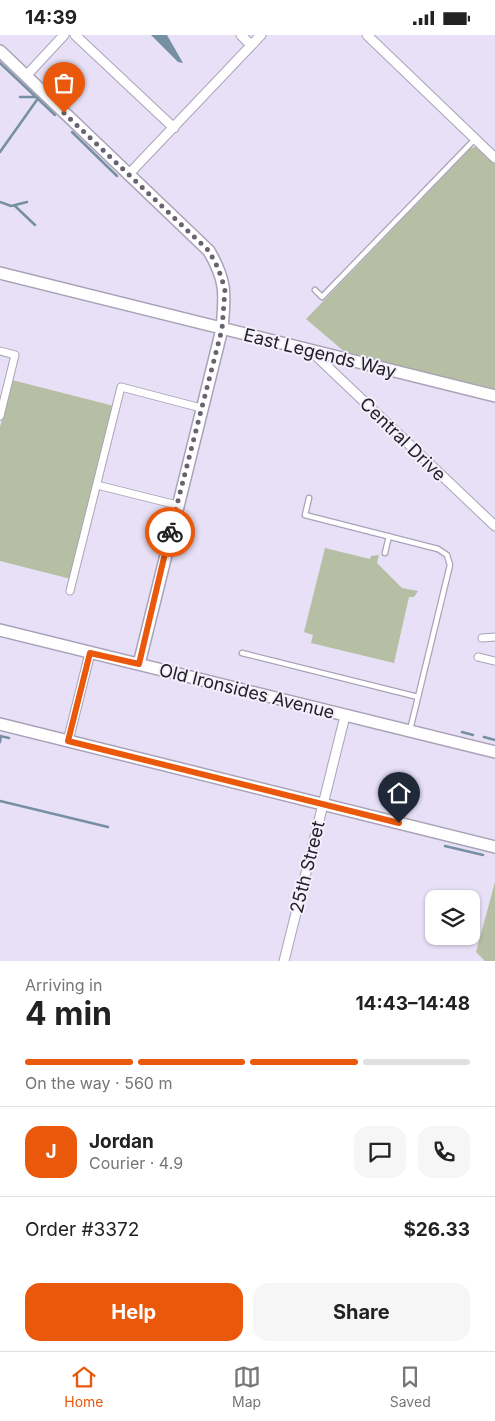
<!DOCTYPE html>
<meta charset="utf-8">
<style>
:root{--surface:#fff;--page:#f6f6f6;--text:#222;--muted:#767676;--line:#e0e0e0;--accent:#ea580c}
body{margin:0;font-family:Inter,sans-serif;background:var(--page);color:var(--text);height:100vh;display:flex;flex-direction:column;font-size:19px;white-space:nowrap}
*{box-sizing:border-box;margin:0}
p{font-size:16px;color:var(--muted)}
.icon{flex:none;width:28px;height:28px;fill:none;stroke:currentColor;stroke-width:2;stroke-linecap:round;stroke-linejoin:round}
.map{position:relative;height:926px;overflow:hidden}
.details{display:flex;flex-direction:column;background:var(--surface);flex:1}
.details>*{flex:none}
.tools{position:absolute;left:425px;top:855px;display:grid;gap:10px}
.tools a{display:grid;place-items:center;width:55px;height:55px;border-radius:10px;background:var(--surface);box-shadow:0 1px 4px #0004;font-size:25px}
.pin{position:absolute;display:grid;place-items:center;width:42px;height:42px;color:#fff;margin:-51px -21px;border-radius:50% 50% 50% 0;rotate:-45deg;box-shadow:0 0 5px #0007}
.pin .icon{rotate:45deg}
.courier{position:absolute;display:grid;place-items:center;width:50px;height:50px;margin:-25px;border:4px solid #ea580c;border-radius:50%;background:#fff;color:#222;box-shadow:0 1px 6px #0007}
.head em{font-style:normal;font-weight:700}
.head div{display:flex;flex-direction:column-reverse}
.head{display:flex;align-items:center;justify-content:space-between;height:85px;padding:0 25px}
h1{font-size:32px;font-weight:700;line-height:38px}
.bar{display:grid;grid-template-columns:repeat(4,1fr);gap:8px 5px;align-content:center;height:60px;padding:0 25px}
.bar i{height:6px;border-radius:4px;background:var(--line)}
.bar .selected{background:var(--accent)}
.bar p{grid-column:span 4}
.line{display:flex;align-items:center;gap:12px;padding:0 25px;border-top:1px solid var(--line)}
.line div{flex:1}
.round{display:grid;place-items:center;flex:none;width:52px;height:52px;border-radius:15px;background:var(--page)}
.primary-button{display:flex;gap:10px;margin-top:auto;padding:10px 25px}
.primary-button a{flex:1;height:58px;border-radius:15px;background:var(--accent);color:#fff;font-size:20px;font-weight:700;line-height:58px;text-align:center}
.primary-button a+a{background:var(--page);color:var(--text)}
.status{display:flex;justify-content:space-between;align-items:center;height:35px;padding:0 25px;background:var(--surface);direction:ltr}
.status svg{height:14px;fill:currentColor}
.tabs{display:flex;justify-content:space-around;align-items:center;height:70px;border-top:1px solid var(--line);background:var(--surface);font-size:14px;color:var(--muted)}
.tabs a{display:grid;justify-items:center;gap:2px}
.tabs .selected{color:var(--accent)}
.map>svg:first-child{display:block}
.green{fill:#b6bfa3}
.water{fill:#768fa2}
.lines{fill:none;stroke-linecap:round;stroke-linejoin:round}
.stream{stroke:#768fa2;stroke-width:2.5}
.service-casing{stroke:#a9a3b8;stroke-width:7}
.pedestrian-casing{stroke:#a9a3b8;stroke-width:9}
.minor-casing{stroke:#a9a3b8;stroke-width:11}
.tertiary-casing{stroke:#a9a3b8;stroke-width:14}
.service{stroke:#fff;stroke-width:4.5}
.pedestrian{stroke:#fff;stroke-width:7}
.minor{stroke:#fff;stroke-width:9}
.tertiary{stroke:#fff;stroke-width:11}
.done{stroke:#686370;stroke-width:5;stroke-dasharray:0 9}
.route{stroke:#ea580c;stroke-width:6}
.labels{text-anchor:middle;dominant-baseline:central;stroke-width:4;stroke-linejoin:round;paint-order:stroke}
.street-label{font-size:18px;fill:#232028;stroke:#f3effc}
</style>
<div class="status"><b>14:39</b><svg viewBox="0 0 49 12"><path d="M0 12V9h3v3zM5 12V6h3v6zM10 12V3h3v9zM15 12V0h3v12zM26 1h20v11H26zM47 4h2v5h-2z"/></svg></div>
<div class="map">
<svg width="495" height="926" viewBox="0 0 495 926">
<rect width="100%" height="100%" fill="#e7e0f6"/>
<path class="green" d="M475,112H479L495,128V354L346,318L306,284L471,113Z
M12,345L114,371L71,544L0,526V392Z
M325,513L370,524L371,521L379,520L377,528L402,553L418,556L414,562H409L394,628L311,608L313,600L304,597Z
M495,847V926H485L476,917Z"/>
<path class="water" d="M151,0H167L183,28L178,27Z"/>
<g class="lines">
<path class="stream" d="M0,28L55,80
M20,62H36
M72,97L117,141
M0,117L39,62
M0,167L11,171L27,167
M15,171L35,190
M462,697L473,700
M0,701L9,703
M484,702L495,705
M0,707L1,701
M0,766L108,792
M445,811L483,820"/>
<defs>
<path id="service" d="M315,255L322,262L475,104
M309,463L305,480L438,514L447,520L450,530L410,695
M385,518L389,501
M242,618L418,662"/>
<path id="pedestrian" d="M0,316L15,320L0,381
M97,450L177,470
M70,556L121,352L201,373
M482,603L495,602
M478,622L495,626"/>
<path id="minor" d="M75,0L174,93
M241,0L251,10
M367,0L495,123
M26,41L64,0
M128,140L261,0
M312,317L495,491
M68,706L90,618
M284,926L345,681"/>
<path id="tertiary" d="M0,16L209,216C227,247 225,259 222,294L139,629
M0,238L495,361
M0,595L495,717
M0,689L495,812"/>
</defs>
<use href="#service" class="service-casing"/>
<use href="#pedestrian" class="pedestrian-casing"/>
<use href="#minor" class="minor-casing"/>
<use href="#tertiary" class="tertiary-casing"/>
<use href="#service" class="service"/>
<use href="#pedestrian" class="pedestrian"/>
<use href="#minor" class="minor"/>
<use href="#tertiary" class="tertiary"/>
</g>
<g class="lines">
<path class="done" d="M64,78L209,216L218,233L225,254L222,294L170,497"/>
<path class="route" d="M170,497L139,629L90,618L68,706L399,788"/>
</g>
<g class="labels">
<g class="street-label">
<text transform="translate(320 318) rotate(14)">East Legends Way</text>
<text transform="translate(403 404) rotate(44)">Central Drive</text>
<text transform="translate(247 656) rotate(14)">Old Ironsides Avenue</text>
<text transform="translate(307 832) rotate(-76)">25th Street</text>
</g>
</g>
</svg>
<div class="tools">
<a><svg class="icon" aria-label="layers" viewBox="0 0 24 24"><path d="M12 4l9 5-9 5-9-5zM3 14l9 5 9-5"/></svg></a>
</div>
<div class="pin" style="left:64px;top:78px;background:#ea580c"><svg class="icon" aria-label="bag" viewBox="0 0 24 24"><path d="M5 8h14l-1 12H6zM9 8a3 3 0 0 1 6 0"/></svg></div>
<div class="pin" style="left:399px;top:788px;background:#1f2937"><svg class="icon" aria-label="home" viewBox="0 0 24 24"><path d="M3 11l9-7 9 7M6 9v11h12V9"/></svg></div>
<div class="courier" style="left:170px;top:497px"><svg class="icon" aria-label="bike" viewBox="0 0 24 24"><circle cx="6" cy="16" r="4"/><circle cx="18" cy="16" r="4"/><path d="M6 16l4-8h5l3 8M10 8l3 8H6M13 5h3"/></svg></div>
</div>
<section class="details">
<div class="head"><div><h1>4 min</h1><p>Arriving in</p></div><em>14:43–14:48</em></div>
<div class="bar"><i class="selected"></i><i class="selected"></i><i class="selected"></i><i></i><p>On the way · 560 m</p></div>
<div class="line" style="height:90px"><b class="round" style="background:var(--accent);color:#fff">J</b><div><b>Jordan</b><p>Courier · 4.9</p></div><a class="round"><svg class="icon" aria-label="chat" viewBox="0 0 24 24"><path d="M4 5h16v11H9l-5 4z"/></svg></a><a class="round"><svg class="icon" aria-label="phone" viewBox="0 0 24 24"><path d="M5 4h4l2 5-3 2q2 4 5 5l2-3 5 2v4C11 20 4 13 5 4z"/></svg></a></div>
<div class="line" style="height:65px"><div>Order #3372</div><b>$26.33</b></div>
<div class="primary-button"><a>Help</a><a>Share</a></div>
</section>
<nav class="tabs">
<a class="selected"><svg class="icon" aria-label="home" viewBox="0 0 24 24"><path d="M3 11l9-7 9 7M6 9v11h12V9"/></svg>Home</a>
<a><svg class="icon" aria-label="map" viewBox="0 0 24 24"><path d="M3 6l6-2 6 2 6-2v14l-6 2-6-2-6 2zM9 4v14M15 6v14"/></svg>Map</a>
<a><svg class="icon" aria-label="saved" viewBox="0 0 24 24"><path d="M7 4h10v16l-5-4-5 4z"/></svg>Saved</a>
</nav>
